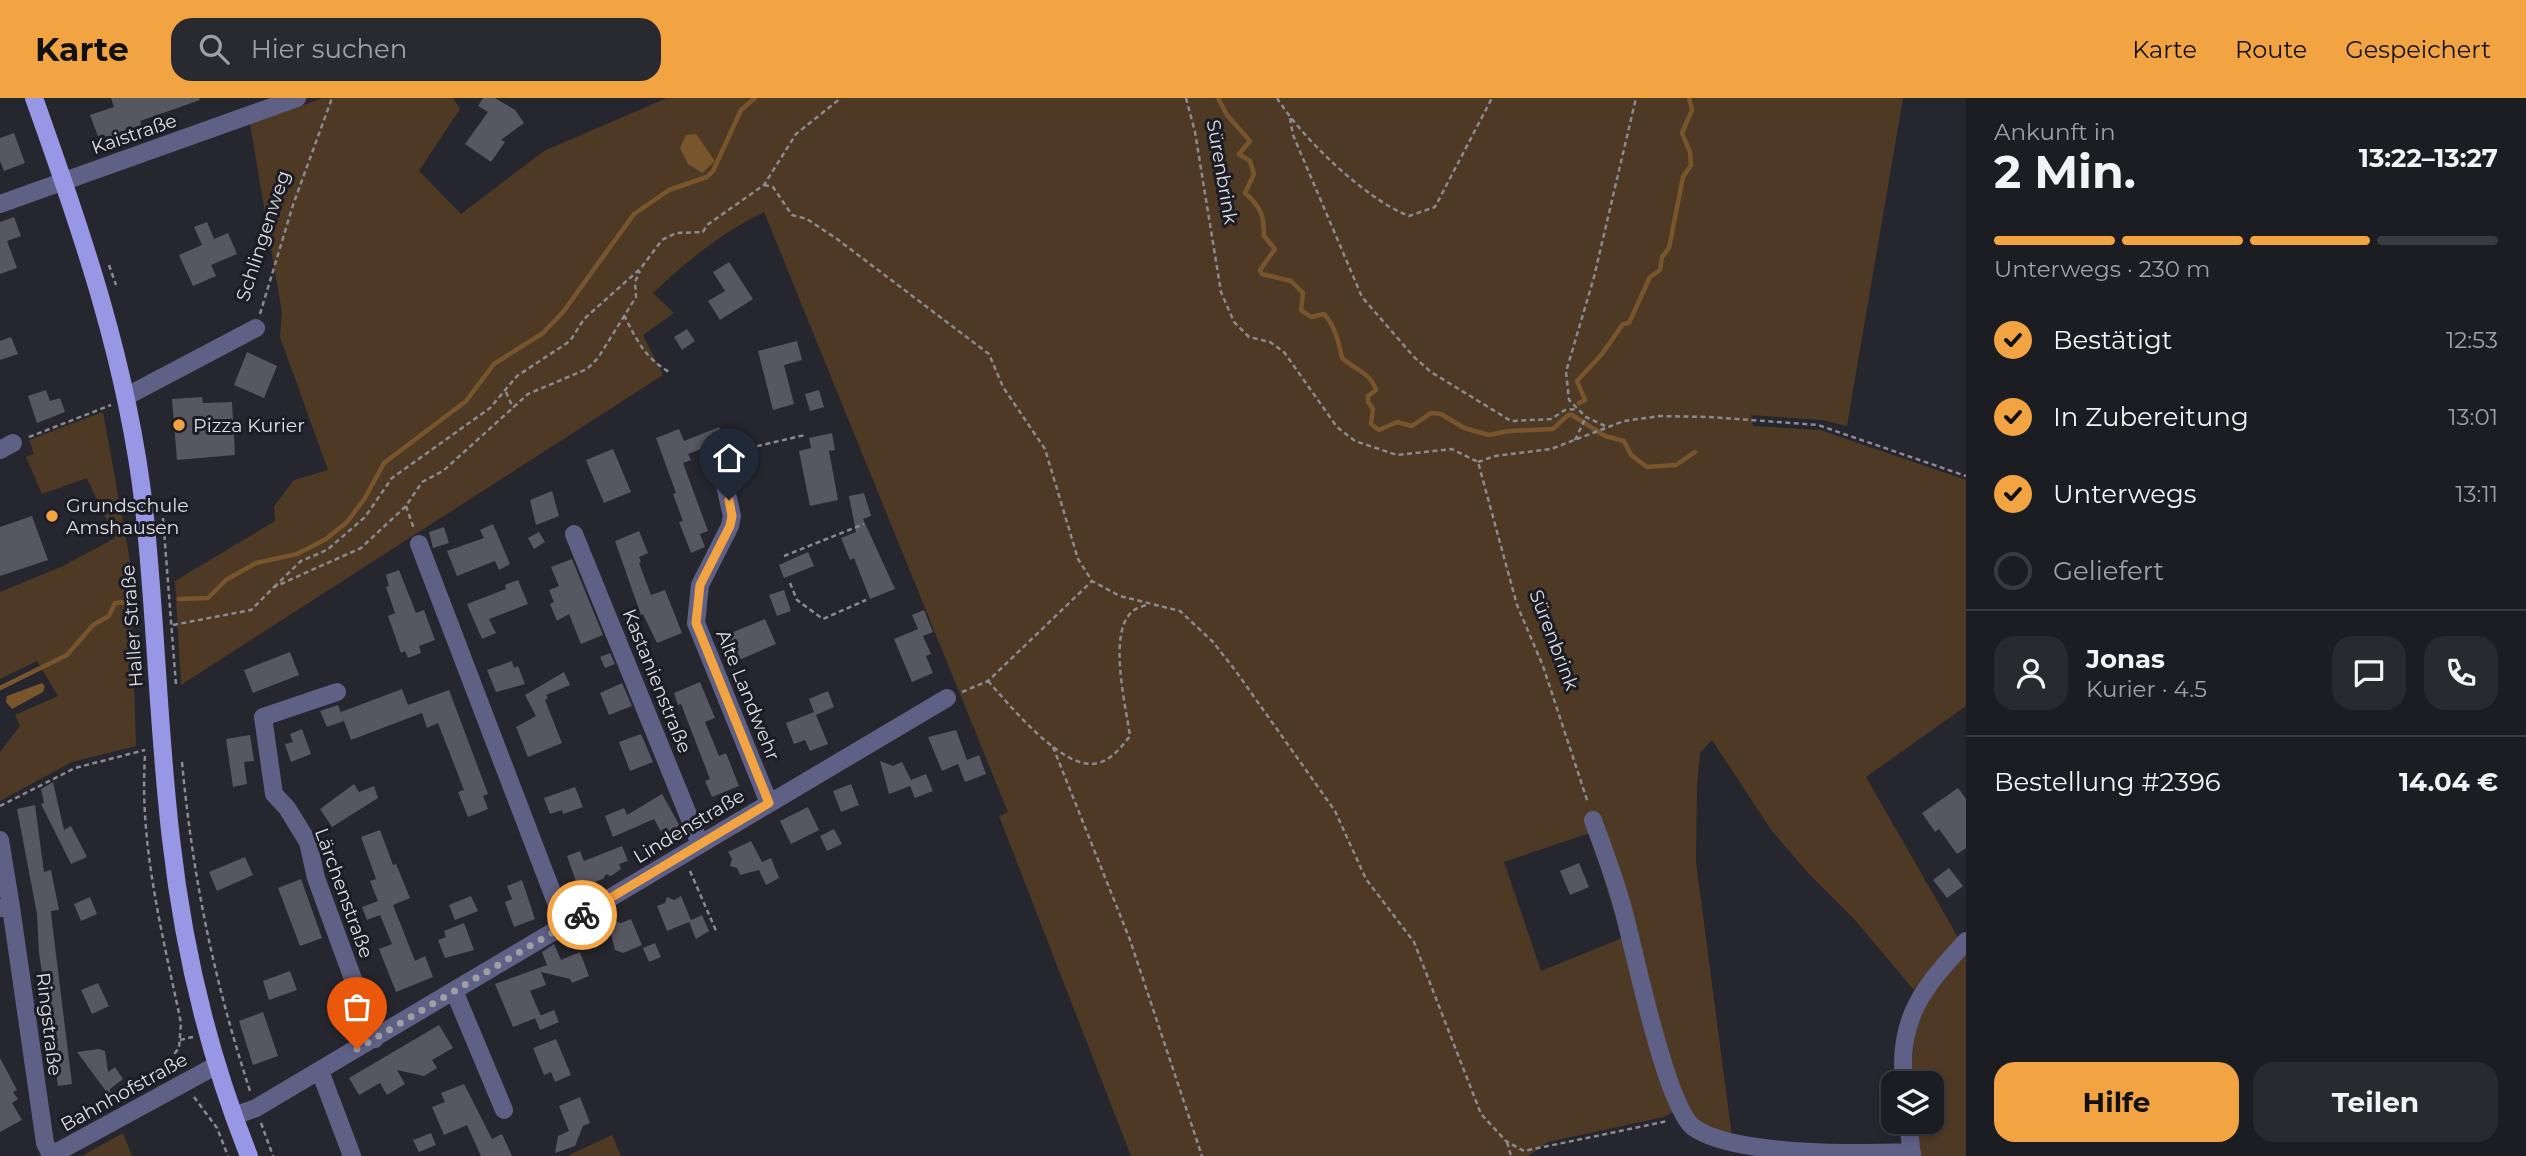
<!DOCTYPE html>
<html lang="de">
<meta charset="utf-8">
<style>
:root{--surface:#1c1c23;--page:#292930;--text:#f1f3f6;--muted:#a0a1a6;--line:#3a3a41;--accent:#f3a442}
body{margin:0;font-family:Montserrat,sans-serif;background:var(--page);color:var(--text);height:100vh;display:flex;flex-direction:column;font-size:26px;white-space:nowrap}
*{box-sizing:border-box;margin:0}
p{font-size:23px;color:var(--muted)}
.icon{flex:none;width:38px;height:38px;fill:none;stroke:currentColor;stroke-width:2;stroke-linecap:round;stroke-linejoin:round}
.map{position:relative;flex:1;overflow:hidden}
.sheet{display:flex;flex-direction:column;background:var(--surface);width:560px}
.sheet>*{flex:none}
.buttons{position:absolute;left:1881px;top:973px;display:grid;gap:14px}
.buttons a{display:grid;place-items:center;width:63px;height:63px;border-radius:14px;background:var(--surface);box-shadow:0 4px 10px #0003,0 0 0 2px var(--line);font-size:35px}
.pin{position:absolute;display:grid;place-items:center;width:60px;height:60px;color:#fff;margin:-72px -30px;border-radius:50% 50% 50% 0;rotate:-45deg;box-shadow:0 0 7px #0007}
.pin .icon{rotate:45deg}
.courier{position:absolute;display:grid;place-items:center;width:70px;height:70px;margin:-35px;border:5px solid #f3a442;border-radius:50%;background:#fff;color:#222;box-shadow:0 2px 9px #0007}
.headline em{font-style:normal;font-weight:700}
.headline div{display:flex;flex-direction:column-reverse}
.headline{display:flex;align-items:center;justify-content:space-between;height:119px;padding:0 28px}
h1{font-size:46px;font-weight:700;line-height:52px}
.bar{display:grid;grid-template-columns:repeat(4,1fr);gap:10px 7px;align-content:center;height:84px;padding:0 28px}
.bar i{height:9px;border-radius:5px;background:var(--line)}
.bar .on{background:var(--accent)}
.bar p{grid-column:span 4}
.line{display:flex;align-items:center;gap:18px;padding:0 28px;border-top:2px solid var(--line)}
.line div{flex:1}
.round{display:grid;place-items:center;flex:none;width:74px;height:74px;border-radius:21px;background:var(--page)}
ol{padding:0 28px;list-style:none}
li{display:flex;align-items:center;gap:21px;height:77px}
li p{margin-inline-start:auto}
li .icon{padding:7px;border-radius:50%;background:var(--accent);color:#111;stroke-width:4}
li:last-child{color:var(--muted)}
li i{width:38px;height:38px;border:4px solid var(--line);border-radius:50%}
.action{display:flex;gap:14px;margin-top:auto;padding:14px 28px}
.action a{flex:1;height:80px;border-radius:21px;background:var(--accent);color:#111;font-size:28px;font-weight:700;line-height:80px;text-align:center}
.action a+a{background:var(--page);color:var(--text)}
header{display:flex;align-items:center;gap:42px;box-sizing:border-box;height:98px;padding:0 35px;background:var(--accent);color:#111}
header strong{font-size:33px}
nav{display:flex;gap:38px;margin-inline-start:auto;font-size:24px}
.search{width:490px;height:63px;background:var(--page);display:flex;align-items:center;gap:18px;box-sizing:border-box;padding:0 24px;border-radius:21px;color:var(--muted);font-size:26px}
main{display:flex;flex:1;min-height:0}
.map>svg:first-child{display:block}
.green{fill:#4e3a24;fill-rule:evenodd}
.water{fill:#78552c}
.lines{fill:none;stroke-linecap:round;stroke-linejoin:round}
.stream{stroke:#78552c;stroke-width:4.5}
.building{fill:#575762}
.path{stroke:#8a8a92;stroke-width:2.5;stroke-dasharray:5 3.5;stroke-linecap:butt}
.minor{stroke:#5f6086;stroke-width:18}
.major{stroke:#9797e5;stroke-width:18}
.done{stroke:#9e9ea5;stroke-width:7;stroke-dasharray:0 12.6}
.route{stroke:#f3a442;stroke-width:9}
.poi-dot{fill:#f3a442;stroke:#1c1c25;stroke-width:2.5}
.labels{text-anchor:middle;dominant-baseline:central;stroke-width:6;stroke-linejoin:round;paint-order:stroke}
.street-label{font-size:19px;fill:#dedfe5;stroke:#1c1c25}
.poi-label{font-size:19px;fill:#dedfe5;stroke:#1c1c25;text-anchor:start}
</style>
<header>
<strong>Karte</strong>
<div class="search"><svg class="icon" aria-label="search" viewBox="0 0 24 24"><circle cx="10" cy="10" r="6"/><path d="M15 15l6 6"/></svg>Hier suchen</div>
<nav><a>Karte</a><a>Route</a><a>Gespeichert</a></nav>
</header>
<main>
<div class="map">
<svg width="1966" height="1058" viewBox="0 0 1966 1058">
<rect width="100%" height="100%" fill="#26262f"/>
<path class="green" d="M323,0H453L460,11L419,73L461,116L544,53L667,0H1903L1847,328L1822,322L1751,317L1753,328L1820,332L1966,382V608L1866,679L1960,843L1914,892L1854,821L1808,775L1772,733L1712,642L1700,655L1697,687L1696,764L1732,1039L1691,1021L1686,1007L1664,1019L1548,1044L1528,1058H1131L999,718L1008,714L764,114C720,136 688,162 653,195L674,215L643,237L663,277L181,587L175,483L275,423L274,408L294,382L328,372L280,239L282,215L250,26ZM1590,735L1622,840L1541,873L1504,764Z
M103,314L130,463L136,648L72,664L0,703V654L20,628L15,617L58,598L37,563L0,581V494L63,468L115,440L87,380L42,396L26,359L34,356L29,342Z
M1966,853V1058H1918L1914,1024H1932V985H1910L1917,915Z
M123,1035L132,1058H82Z
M612,1037L621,1058H567Z"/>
<path class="water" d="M696,36L715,63L702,75L688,66L680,50L686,37Z
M42,585L45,588L43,594L12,611L6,604L7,598Z"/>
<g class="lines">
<path class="stream" d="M1218,0L1227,17L1250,43L1239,56L1250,63L1254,76L1245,95C1261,109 1264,117 1264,138L1275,151L1260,172L1262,176L1291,183L1303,195L1301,212L1311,219L1324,216C1335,228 1339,245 1342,260C1354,271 1371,275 1376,292L1368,298V304L1373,311L1371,326L1379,332L1397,324L1412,328L1431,315L1441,316L1464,330L1489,337L1509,333L1553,331L1568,317H1572L1605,338L1624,343L1631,357L1647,369L1676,367L1695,354
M1579,305L1585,302L1577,283L1602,256L1623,226L1629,225L1650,179L1660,172L1662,159L1669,150L1683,79L1691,67L1690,54L1682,35L1692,12L1689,0
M179,501L208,500L226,482L256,465L297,456L326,441L347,424L365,400L384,365L466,303L494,266L543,235L563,214L634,116L669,92L707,79L713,73L741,12L755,0
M0,590L67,557L93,527L109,518L115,505L128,504"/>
</g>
<path class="building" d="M111,0H199L200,2L140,23L145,37L111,49L107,38L99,41L90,17L114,9Z
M483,0H495L515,12L524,25L501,42L505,44L491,64L465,46L488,14L478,8Z
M14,35L25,65L4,73L0,63V40Z
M14,119L21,138L7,143L17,170L0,176V124Z
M207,124L214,141L228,135L237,156L211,167L216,178L193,188L179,157L202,147L194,129Z
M729,164L753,201L720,222L708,203L725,193L713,174Z
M687,231L695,243L682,252L674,239Z
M11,239L18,256L0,262V243Z
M797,243L802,262L784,267L794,306L773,312L758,253Z
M247,254L277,268L264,300L234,287Z
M46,292L50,303L60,300L65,314L37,325L28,298Z
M819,292L824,309L810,313L805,296Z
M202,299L203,305L232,304L235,357L177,362L172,301Z
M719,329L724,342L688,356L691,362L683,365L708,433L700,436L705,449L691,455L679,424L683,423L673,396L676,395L656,340L679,331L684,343Z
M832,335L835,352L829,353L838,402L810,408L799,353L811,350L809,340Z
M613,351L631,394L604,405L586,362Z
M747,355L752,369L739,374L733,360Z
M552,393L559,418L536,427L530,402Z
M864,395L871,418L863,421L895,491L870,501L854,460L850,462L841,440L856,434L849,398Z
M32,418L48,462L0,478V429Z
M493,426L510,466L499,472L495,463L457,478L447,453L484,440L480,432Z
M444,429L449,445L433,450L429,434Z
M639,433L648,455L639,459L641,464L639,465L651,497L665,492L682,535L657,545L643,516L641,517L615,443Z
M539,434L545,444L534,451L528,440Z
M808,454L814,468L784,480L779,467Z
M572,461L603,537L581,546L569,516L557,523L550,506L554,504L549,492L559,488L551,469Z
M399,472L416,515L424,512L435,542L419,548L421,555L408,560L405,553L401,555L388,518L395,515L386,489L389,488L386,477Z
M518,482L528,506L489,521L496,535L482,541L467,506L506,491L505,487Z
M784,492L791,513L777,518L769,497Z
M924,512L933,534L923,538L931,556L926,558L933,575L912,584L894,541L918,531L912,517Z
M765,521L776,546L732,565L721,539Z
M290,554L299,577L253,595L244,572Z
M610,555L615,566L605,570L600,559Z
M512,563L514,570L518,568L525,586L496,594L487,572Z
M564,574L570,587L546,597L548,600L545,602L562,645L528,659L516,629L536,618L525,597Z
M700,584L715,620L705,624L719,658L726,655L739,688L712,699L705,683L710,681L681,606L678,607L674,595Z
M622,585L632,608L609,617L600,595Z
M402,591L408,607L449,592L488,696L483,698L488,711L468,719L458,694L464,692L438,625L427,630L422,615L351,642L344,623L327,629L320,613L338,607L343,620L341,614Z
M828,593L834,609L816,617L828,646L810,653L805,642L794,646L786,625L814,614L809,601Z
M302,631L311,656L291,664L285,646L293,644L290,636Z
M956,632L967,662L979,657L986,676L965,684L958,666L942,673L928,639Z
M641,636L653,664L630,673L619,644Z
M250,637L254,663L244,664L247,686L233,689L226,641Z
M880,663L893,668L902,664L911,682L926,676L933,693L915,700L910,688L889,696Z
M53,684L64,732L71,728L87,759L71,766L41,706L44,705L41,691Z
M354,686L359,694L374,688L378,700L332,729L320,711Z
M851,686L859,707L841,714L833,693Z
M575,689L583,709L563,716L562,712L550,716L544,700Z
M1958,690L1966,701V750L1957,756L1939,731L1935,734L1922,715Z
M662,696L681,730L664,739L654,721L613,739L605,718L624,710L627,717Z
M35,707L44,774L51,772L59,812L51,813L52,824L72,986L58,988L39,854L37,816L17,711Z
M808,709L819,732L791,746L780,723Z
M834,731L842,746L827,753L820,738Z
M380,732L393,767L396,766L410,800L393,807L415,863L425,858L433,879L396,894L379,851L392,846L380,817L367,822L362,809L378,803L370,783L376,781L361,739Z
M751,743L762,764L771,760L779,780L766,787L759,772L740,777L737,770L730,768L732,761L728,754Z
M622,748L628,763L619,766L621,771L611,778L606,776L603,781L578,789L567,758L580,753L584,763Z
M245,759L253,777L217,793L209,774Z
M1579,765L1589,789L1570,797L1560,773Z
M1949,770L1963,788L1947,800L1933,782Z
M301,781L322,840L300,848L278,790Z
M522,782L535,821L514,829L505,804L512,801L507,788Z
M471,798L478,813L455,822L449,807Z
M681,798L691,822L702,817L709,833L696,841L689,824L667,833L657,808L665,805L667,799L674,802Z
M90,799L97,816L81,823L74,806Z
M631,821L642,847L623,855L615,852L610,832L614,823L621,825Z
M464,825L474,852L445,860L438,842L446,839L444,833Z
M655,845L661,859L649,864L643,850Z
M554,846L561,862L580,854L589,878L572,885L570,881L541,874L546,887L530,893L541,918L513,929L495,886L547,867L542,854Z
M290,873L297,892L269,902L263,883Z
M98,885L109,908L92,916L81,892Z
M554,912L559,924L540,932L535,920Z
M263,914L278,958L253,967L239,923Z
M439,927L453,950L432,962L437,970L424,978L397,972L405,986L387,997L380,985L359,997L349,980Z
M556,941L571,977L555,984L551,974L544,977L533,950Z
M99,951L105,953L108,974L115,969L123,981L110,991L111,1000L77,954Z
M0,960L17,992L13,994L18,1001L12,1005L22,1022L0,1034Z
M464,986L492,1041L502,1036L512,1058H481L467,1027L444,1037L432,1009L445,1004L441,995Z
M580,999L590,1025L583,1028L575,1048L555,1055L558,1038L569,1033L559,1008Z
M431,1035L436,1047L419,1054L413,1042Z"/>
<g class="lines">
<path class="path" d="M1186,0L1195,34L1221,194L1234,224L1249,239L1270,244L1284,254L1337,329L1355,343L1397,357L1452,351L1478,364L1517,507L1543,568L1588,705
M1277,0C1302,40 1365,101 1409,118L1435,109L1492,0
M1290,20L1293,37L1362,199L1414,259L1431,274L1511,323L1551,321L1565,312L1576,311
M764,87L773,89L792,117L807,121L837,141L989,256L1003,289L1045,351L1078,461L1092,483L1120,498L1180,513L1213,544L1235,572L1335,713L1366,781L1414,844L1481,1016L1506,1043L1524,1053L1668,1023
M109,167L116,187
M260,216L293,107L332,0
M624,217C636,241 645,260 669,274
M506,294L513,310
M1605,328L1586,319L1569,302L1566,274L1594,179L1636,0
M29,339L111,307
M1575,342L1586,319
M717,362L749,350L805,337
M1478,364L1495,358L1551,351L1624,323L1660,318L1710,319L1818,327L1966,378
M406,408L414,431
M163,420L176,587
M784,458L864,426
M790,485L797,502L823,521L866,502
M274,489L301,463L327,452L365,419L392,380L490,310L517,278L570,243L584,221L641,170L662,142L676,135L703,134L707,127L764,87L796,36L841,0
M173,527L251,512L274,489L361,450L406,408L422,384L443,373L528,296L587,271L598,260L636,199L635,184L640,173
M988,583C1008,605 1064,675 1098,665C1113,661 1121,649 1130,638C1126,609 1107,533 1133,513C1136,510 1144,508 1148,506
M962,594L988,583L1092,483
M1053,649L1130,842L1202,1058
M145,658C139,747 163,838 181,925L179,950L175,955L180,967
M182,664C193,782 214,883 251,996
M0,708L75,670L145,652
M690,773L717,835
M180,942L193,939
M194,999L217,1030L228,1058
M261,1025L273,1058
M1507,1044L1511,1058"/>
<path class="minor" d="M0,106L297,0
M127,298L256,230
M0,352L13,345
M725,387L732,418L730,428L700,487L696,525L769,705
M574,436L700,746
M419,446L565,828
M337,594L263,619L274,696L287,710L308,744L316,780L375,941
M1593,722C1603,750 1614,778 1622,807C1634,849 1665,1006 1693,1029C1732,1058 1860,1056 1912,1054
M0,742L11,809
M0,810L11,809L45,1045L51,1057
M455,895L504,1012
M320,973L352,1058
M1904,985C1897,919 1925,888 1966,843
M234,1018L256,1010L947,600
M1908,1024L1912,1058
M50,1058L217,967"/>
<path class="major" d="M34,0C82,134 128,268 144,410C156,520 158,631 171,741C183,849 209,958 249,1058"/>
</g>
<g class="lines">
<path class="done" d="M357,951L582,817"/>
<path class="route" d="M582,817L769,705L696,525L700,487L730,428L732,418L729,402"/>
</g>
<g class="poi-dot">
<circle cx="179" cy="327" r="7"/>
<circle cx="52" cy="418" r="7"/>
</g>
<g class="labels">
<g class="street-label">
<text transform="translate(134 36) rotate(-19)">Kaistraße</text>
<text transform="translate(1222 74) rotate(80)">Sürenbrink</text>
<text transform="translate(263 138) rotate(-72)">Schlingenweg</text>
<text transform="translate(132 528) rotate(-94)">Haller Straße</text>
<text transform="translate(1554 542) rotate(69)">Sürenbrink</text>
<text transform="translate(657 583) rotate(68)">Kastanienstraße</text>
<text transform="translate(748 597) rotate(68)">Alte Landwehr</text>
<text transform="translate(689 728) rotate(-31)">Lindenstraße</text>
<text transform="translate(344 795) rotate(70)">Lärchenstraße</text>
<text transform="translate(49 926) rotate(83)">Ringstraße</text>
<text transform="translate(124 994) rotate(-29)">Bahnhofstraße</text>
</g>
<g class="poi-label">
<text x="193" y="327">Pizza Kurier</text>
<text x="66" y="407">Grundschule<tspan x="66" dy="22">Amshausen</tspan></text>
</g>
</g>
</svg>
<div class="buttons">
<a><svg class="icon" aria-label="layers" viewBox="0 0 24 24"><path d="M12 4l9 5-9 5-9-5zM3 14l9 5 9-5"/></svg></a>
</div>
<div class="pin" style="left:357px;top:951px;background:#ea580c"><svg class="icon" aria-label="bag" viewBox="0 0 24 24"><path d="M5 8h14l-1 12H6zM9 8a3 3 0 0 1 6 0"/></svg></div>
<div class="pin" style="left:729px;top:402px;background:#1f2937"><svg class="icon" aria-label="home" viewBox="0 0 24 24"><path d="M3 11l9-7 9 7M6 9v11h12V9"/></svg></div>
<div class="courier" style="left:582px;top:817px"><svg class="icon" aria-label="bike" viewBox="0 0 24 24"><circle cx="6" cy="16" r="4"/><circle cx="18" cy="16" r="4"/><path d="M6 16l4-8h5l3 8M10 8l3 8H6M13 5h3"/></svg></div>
</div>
<section class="sheet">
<div class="headline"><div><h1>2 Min.</h1><p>Ankunft in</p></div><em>13:22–13:27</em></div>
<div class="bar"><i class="on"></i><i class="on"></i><i class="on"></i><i></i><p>Unterwegs · 230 m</p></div>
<ol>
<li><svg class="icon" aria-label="check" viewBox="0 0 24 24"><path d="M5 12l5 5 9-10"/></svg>Bestätigt<p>12:53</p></li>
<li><svg class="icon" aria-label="check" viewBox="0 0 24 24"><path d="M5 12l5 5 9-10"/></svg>In Zubereitung<p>13:01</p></li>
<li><svg class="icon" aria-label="check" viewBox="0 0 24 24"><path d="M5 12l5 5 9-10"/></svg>Unterwegs<p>13:11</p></li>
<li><i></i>Geliefert</li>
</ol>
<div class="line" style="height:126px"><a class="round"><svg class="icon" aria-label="person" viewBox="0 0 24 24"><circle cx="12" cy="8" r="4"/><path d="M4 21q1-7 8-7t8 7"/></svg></a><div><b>Jonas</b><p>Kurier · 4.5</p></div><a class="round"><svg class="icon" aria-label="chat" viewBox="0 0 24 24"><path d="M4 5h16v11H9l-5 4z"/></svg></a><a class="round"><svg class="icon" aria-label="phone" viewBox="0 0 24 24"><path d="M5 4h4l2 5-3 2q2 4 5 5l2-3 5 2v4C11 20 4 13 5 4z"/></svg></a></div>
<div class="line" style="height:91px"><div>Bestellung #2396</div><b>14.04 €</b></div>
<div class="action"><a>Hilfe</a><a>Teilen</a></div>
</section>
</main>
